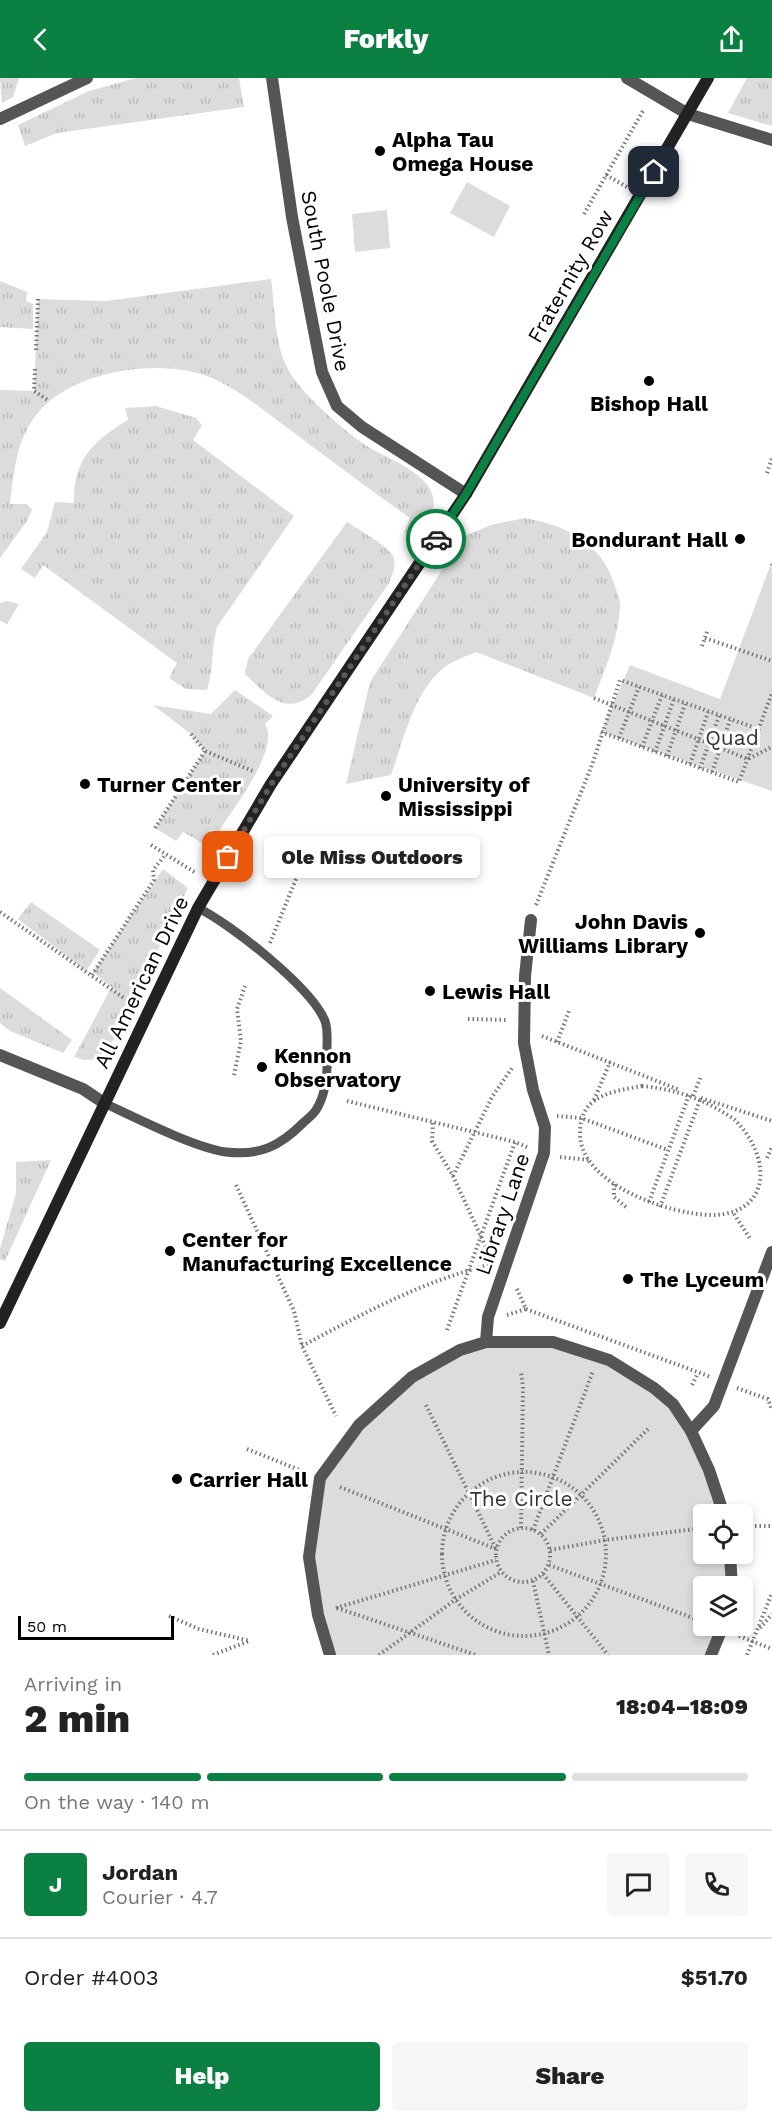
<!DOCTYPE html>
<meta charset="utf-8">
<style>
:root{--surface:#fff;--page:#f6f6f6;--text:#222;--muted:#767676;--line:#e0e0e0;--accent:#0b8043}
body{margin:0;font-family:"Work Sans",sans-serif;background:var(--page);color:var(--text);height:100vh;display:flex;flex-direction:column;font-size:22px;white-space:nowrap}
*{box-sizing:border-box;margin:0}
p{font-size:20px;color:var(--muted)}
.icon{flex:none;width:33px;height:33px;fill:none;stroke:currentColor;stroke-width:2;stroke-linecap:round;stroke-linejoin:round}
.map{position:relative;height:1577px;overflow:hidden}
.side{display:flex;flex-direction:column;background:var(--surface);flex:1}
.side>*{flex:none}
.fabs{position:absolute;left:693px;top:1426px;display:grid;gap:12px}
.fabs a{display:grid;place-items:center;width:60px;height:60px;border-radius:6px;background:var(--surface);box-shadow:0 3px 9px #0003;font-size:30px}
.scale{position:absolute;left:18px;bottom:15px;width:156px;box-sizing:border-box;padding-left:6px;border:3px solid #000;border-top:0;font-size:16px;line-height:21px;white-space:nowrap;color:#000;-webkit-text-stroke:4px #fff;paint-order:stroke}
.pin{position:absolute;display:grid;place-items:center;width:51px;height:51px;color:#fff;margin:-26px;border-radius:12px;box-shadow:0 3px 9px #0006}
.courier{position:absolute;display:grid;place-items:center;width:60px;height:60px;margin:-30px;border:4px solid #0b8043;border-radius:50%;background:#fff;color:#222;box-shadow:0 2px 8px #0007}
.bubble{position:absolute;height:42px;border-radius:6px;background:var(--surface);box-shadow:0 3px 9px #0003;font-size:20px;font-weight:800;line-height:42px;text-align:center}
.overview em{font-style:normal;font-weight:800}
.overview div{display:flex;flex-direction:column-reverse}
.overview{display:flex;align-items:center;justify-content:space-between;height:102px;padding:0 24px}
h1{font-size:39px;font-weight:800;line-height:45px}
.bar{display:grid;grid-template-columns:repeat(4,1fr);gap:9px 6px;align-content:center;height:72px;padding:0 24px}
.bar i{height:8px;border-radius:4px;background:var(--line)}
.bar .active{background:var(--accent)}
.bar p{grid-column:span 4}
.line{display:flex;align-items:center;gap:15px;padding:0 24px;border-top:2px solid var(--line)}
.line div{flex:1}
.round{display:grid;place-items:center;flex:none;width:63px;height:63px;border-radius:6px;background:var(--page)}
.button{display:flex;gap:12px;margin-top:auto;padding:12px 24px}
.button a{flex:1;height:69px;border-radius:6px;background:var(--accent);color:#fff;font-size:24px;font-weight:800;line-height:69px;text-align:center}
.button a+a{background:var(--page);color:var(--text)}
header{display:flex;justify-content:space-between;align-items:center;height:78px;padding:0 24px;background:var(--accent);color:#fff;font-size:27px;font-weight:800}
.map>svg:first-child{display:block}
.grass{fill:url(#grass-tufts)}
.park{fill:#dcdcdc}
.lines{fill:none;stroke-linecap:round;stroke-linejoin:round}
.path{stroke:#777;stroke-width:4;stroke-dasharray:1.5 3;stroke-linecap:butt}
.lane{stroke:#555;stroke-width:9}
.street{stroke:#555;stroke-width:12}
.secondary{stroke:#222;stroke-width:12}
.done{stroke:#595959;stroke-width:6;stroke-dasharray:0 10.8}
.route{stroke:#0b8043;stroke-width:8}
.poi-dot{fill:#000;stroke:#fff;stroke-width:2}
.labels{text-anchor:middle;dominant-baseline:central;stroke-width:6;stroke-linejoin:round;paint-order:stroke}
.poi-label{font-size:21px;font-weight:bold;fill:#000;stroke:#fff;text-anchor:start}
.street-label{font-size:21px;fill:#000;stroke:#fff}
.park-label{font-size:21px;fill:#333;stroke:#fff}
</style>
<header><svg class="icon" aria-label="back" viewBox="0 0 24 24"><path d="M15 5l-7 7 7 7"/></svg>Forkly<svg class="icon" aria-label="share" viewBox="0 0 24 24"><path d="M12 15V3M7 8l5-5 5 5M5 13v7h14v-7"/></svg></header>
<div class="map">
<svg width="772" height="1577" viewBox="0 0 772 1577">
<defs>
<pattern id="grass-tufts" width="24" height="20" patternUnits="userSpaceOnUse" patternTransform="scale(1.5)"><rect width="24" height="20" fill="#dcdcdc"/><path d="M3 7l-1-3M5 7V3M7 7l1-3M15 17l-1-3M17 17v-4M19 17l1-3" fill="none" stroke="#bbb"/></pattern>
</defs>
<rect width="100%" height="100%" fill="#fff"/>
<path class="grass" d="M0,0H19L13,19L2,25Z
M136,0H239L244,29L57,55L25,68L18,47L89,13Z
M747,0H772V48L728,35Z
M271,201C275,229 274,265 288,291C300,315 347,356 370,370C388,380 416,391 428,408C443,429 426,449 404,455L410,440C369,411 329,381 289,351C265,334 241,313 214,301C164,278 71,292 37,336C16,362 14,394 10,426H27L32,432L27,443L0,480V312L34,313L38,221L106,223Z
M0,203L27,214L26,223L33,226V251L0,249Z
M156,328L196,340L202,347L193,362L294,438L217,549C211,570 214,591 207,612L186,611L169,600L177,585L43,487L35,500L21,491L47,454L55,424L74,425C73,382 93,363 128,342L125,330Z
M524,440C566,447 602,465 615,508C617,515 621,523 620,530C618,562 605,591 594,620L476,574C467,578 455,582 446,588C414,612 404,661 391,697L346,706L370,604L464,458L491,447Z
M347,444C358,451 388,468 393,478C397,487 392,497 389,505L312,616C286,640 265,615 245,596L248,581Z
M7,523L19,526L7,546L0,543V525Z
M235,612L273,638L265,646C281,671 232,731 218,755L212,751L202,765L183,754L176,763L155,750L205,673L191,656L153,627L211,636Z
M163,791L188,810L116,959L98,981L84,982L74,979L111,910L121,917L93,894Z
M31,824L100,872L86,893L18,841Z
M0,910L72,962L63,975L10,953L0,945Z
M51,1082L5,1183L0,1181V1171L16,1115V1084Z"/>
<path class="park" d="M467,104L510,128L494,159L450,135Z
M387,132L390,170L355,174L352,136Z
M772,483V713L601,654L630,587L720,621Z
M553,1264L609,1282L673,1326L724,1437H704V1476H730L732,1509H704V1548H723L711,1577H330L309,1479L320,1400L333,1382L412,1299L460,1272Z"/>
<g class="lines">
<path class="path" d="M606,97L627,109
M584,136L644,31
M36,272L38,221
M35,291L34,313L49,323
M767,395L772,380
M772,486V487
M705,560L772,583
M702,568L708,551
M594,620L748,681L772,669
M601,654L739,704L772,615
M191,656L205,673L255,694
M619,660L639,609
M642,669L662,617
M655,674L674,621
M667,678L685,626
M690,686L708,634
M700,690L719,638
M712,694L730,642
M155,750L205,673
M151,767L196,795
M536,827L592,687L620,602L759,651
M0,834L131,925
M270,865L296,801
M92,897L154,802L153,792L166,776
M468,941L508,942
M542,958L680,1012
M557,964L569,933
M234,997L241,963L237,931L245,908
M642,1008C676,1011 707,1022 735,1042C772,1079 772,1136 712,1137C671,1137 578,1106 580,1054C580,1042 584,1030 594,1023C608,1013 627,1011 642,1008Z
M693,1018L701,998
M701,1020L772,1043
M594,1022L610,984
M347,1023L515,1064L529,1070
M557,1038L581,1040L668,1072
M433,1045L432,1063L453,1098L491,1180
M560,1079L589,1082
M767,1080L772,1069
M453,1098L492,1019L512,990
M614,1106V1119L626,1129
M236,1107L294,1233L302,1268L336,1338
M649,1124L689,1017
M660,1129L700,1022
M734,1136L751,1162
M526,1231L711,1299
M507,1237L526,1231L516,1209
M447,1252L515,1064
M302,1268C362,1236 423,1203 489,1187
M692,1307L698,1295
M737,1310L768,1321L772,1332
M426,1327L496,1471
M247,1371L307,1395
M442 1476a82 82 0 1 1 164 0a82 82 0 1 1-164 0Z
M340,1409L496,1471
M755,1448H772
M496 1477a27 27 0 1 1 54 0a27 27 0 1 1-54 0Z
M521,1450L523,1309L521,1294
M533,1452L593,1293
M541,1456L648,1351
M550,1472L605,1462L704,1450
M549,1487L704,1544
M543,1496L608,1577
M533,1503L549,1577
M336,1530L496,1482
M337,1530L476,1577
M169,1538L199,1551L250,1563
M760,1550L772,1536
M739,1558L772,1571
M213,1577L249,1563
M379,1577L455,1522L501,1494
M747,1577L772,1515"/>
<path class="lane" d="M104,1025C134,1039 195,1070 226,1074C260,1078 280,1068 303,1045C307,1041 313,1037 316,1032C327,1015 328,990 327,970C327,962 328,951 325,943C312,910 231,846 198,830"/>
<path class="street" d="M272,0L292,139L322,294L337,328L362,349L466,416
M627,0L688,36L772,62
M0,41L87,0
M0,977L83,1011L104,1025
M486,1264L488,1239L544,1075L545,1049L533,1012L524,965L525,898L531,842
M691,1353L714,1328L772,1174
M730,1476L732,1509
M330,1577L318,1537L309,1479L320,1400L359,1347L412,1299L460,1272L486,1264H553L609,1282L654,1310L673,1326L691,1353L709,1392L724,1437
M711,1577L723,1548"/>
<path class="secondary" d="M0,1245L198,830L271,706L466,416L708,0"/>
</g>
<g class="lines">
<path class="done" d="M228,779L272,705L436,461"/>
<path class="route" d="M436,461L466,416L654,94"/>
</g>
<g class="poi-dot">
<circle cx="380" cy="73" r="6"/>
<circle cx="649" cy="303" r="6"/>
<circle cx="740" cy="461" r="6"/>
<circle cx="85" cy="706" r="6"/>
<circle cx="386" cy="718" r="6"/>
<circle cx="700" cy="855" r="6"/>
<circle cx="430" cy="913" r="6"/>
<circle cx="262" cy="989" r="6"/>
<circle cx="170" cy="1173" r="6"/>
<circle cx="628" cy="1201" r="6"/>
<circle cx="177" cy="1401" r="6"/>
</g>
<g class="labels">
<g class="poi-label">
<text x="392" y="61">Alpha Tau<tspan x="392" dy="24">Omega House</tspan></text>
<text x="649" y="325" text-anchor="middle">Bishop Hall</text>
<text x="728" y="461" text-anchor="end">Bondurant Hall</text>
<text x="97" y="706">Turner Center</text>
<text x="398" y="706">University of<tspan x="398" dy="24">Mississippi</tspan></text>
<text x="688" y="843" text-anchor="end">John Davis<tspan x="688" dy="24">Williams Library</tspan></text>
<text x="442" y="913">Lewis Hall</text>
<text x="274" y="977">Kennon<tspan x="274" dy="24">Observatory</tspan></text>
<text x="182" y="1161">Center for<tspan x="182" dy="24">Manufacturing Excellence</tspan></text>
<text x="640" y="1201">The Lyceum</text>
<text x="189" y="1401">Carrier Hall</text>
</g>
<g class="street-label">
<text transform="translate(570 198) rotate(-60)">Fraternity Row</text>
<text transform="translate(326 203) rotate(79)">South Poole Drive</text>
<text transform="translate(141 904) rotate(-64)">All American Drive</text>
<text transform="translate(502 1136) rotate(-71)">Library Lane</text>
</g>
<g class="park-label">
<text x="732" y="659">Quad</text>
<text x="521" y="1420">The Circle</text>
</g>
</g>
</svg>
<div class="fabs">
<a><svg class="icon" aria-label="locate" viewBox="0 0 24 24"><circle cx="12" cy="12" r="6"/><path d="M12 2v4M12 18v4M2 12h4M18 12h4"/></svg></a>
<a><svg class="icon" aria-label="layers" viewBox="0 0 24 24"><path d="M12 4l9 5-9 5-9-5zM3 14l9 5 9-5"/></svg></a>
</div>
<div class="scale">50 m</div>
<div class="pin" style="left:228px;top:779px;background:#ea580c"><svg class="icon" aria-label="bag" viewBox="0 0 24 24"><path d="M5 8h14l-1 12H6zM9 8a3 3 0 0 1 6 0"/></svg></div>
<div class="pin" style="left:654px;top:94px;background:#1f2937"><svg class="icon" aria-label="home" viewBox="0 0 24 24"><path d="M3 11l9-7 9 7M6 9v11h12V9"/></svg></div>
<div class="courier" style="left:436px;top:461px"><svg class="icon" aria-label="car" viewBox="0 0 24 24"><path d="M5 17H2v-5l4-1 3-4h7l3 4 3 1v5h-3M9 17h6M6 11h13"/><circle cx="7" cy="17" r="2"/><circle cx="17" cy="17" r="2"/></svg></div>
<div class="bubble" style="left:264px;top:758px;width:216px">Ole Miss Outdoors</div>
</div>
<section class="side">
<div class="overview"><div><h1>2 min</h1><p>Arriving in</p></div><em>18:04–18:09</em></div>
<div class="bar"><i class="active"></i><i class="active"></i><i class="active"></i><i></i><p>On the way · 140 m</p></div>
<div class="line" style="height:108px"><b class="round" style="background:var(--accent);color:#fff">J</b><div><b>Jordan</b><p>Courier · 4.7</p></div><a class="round"><svg class="icon" aria-label="chat" viewBox="0 0 24 24"><path d="M4 5h16v11H9l-5 4z"/></svg></a><a class="round"><svg class="icon" aria-label="phone" viewBox="0 0 24 24"><path d="M5 4h4l2 5-3 2q2 4 5 5l2-3 5 2v4C11 20 4 13 5 4z"/></svg></a></div>
<div class="line" style="height:78px"><div>Order #4003</div><b>$51.70</b></div>
<div class="button"><a>Help</a><a>Share</a></div>
</section>
